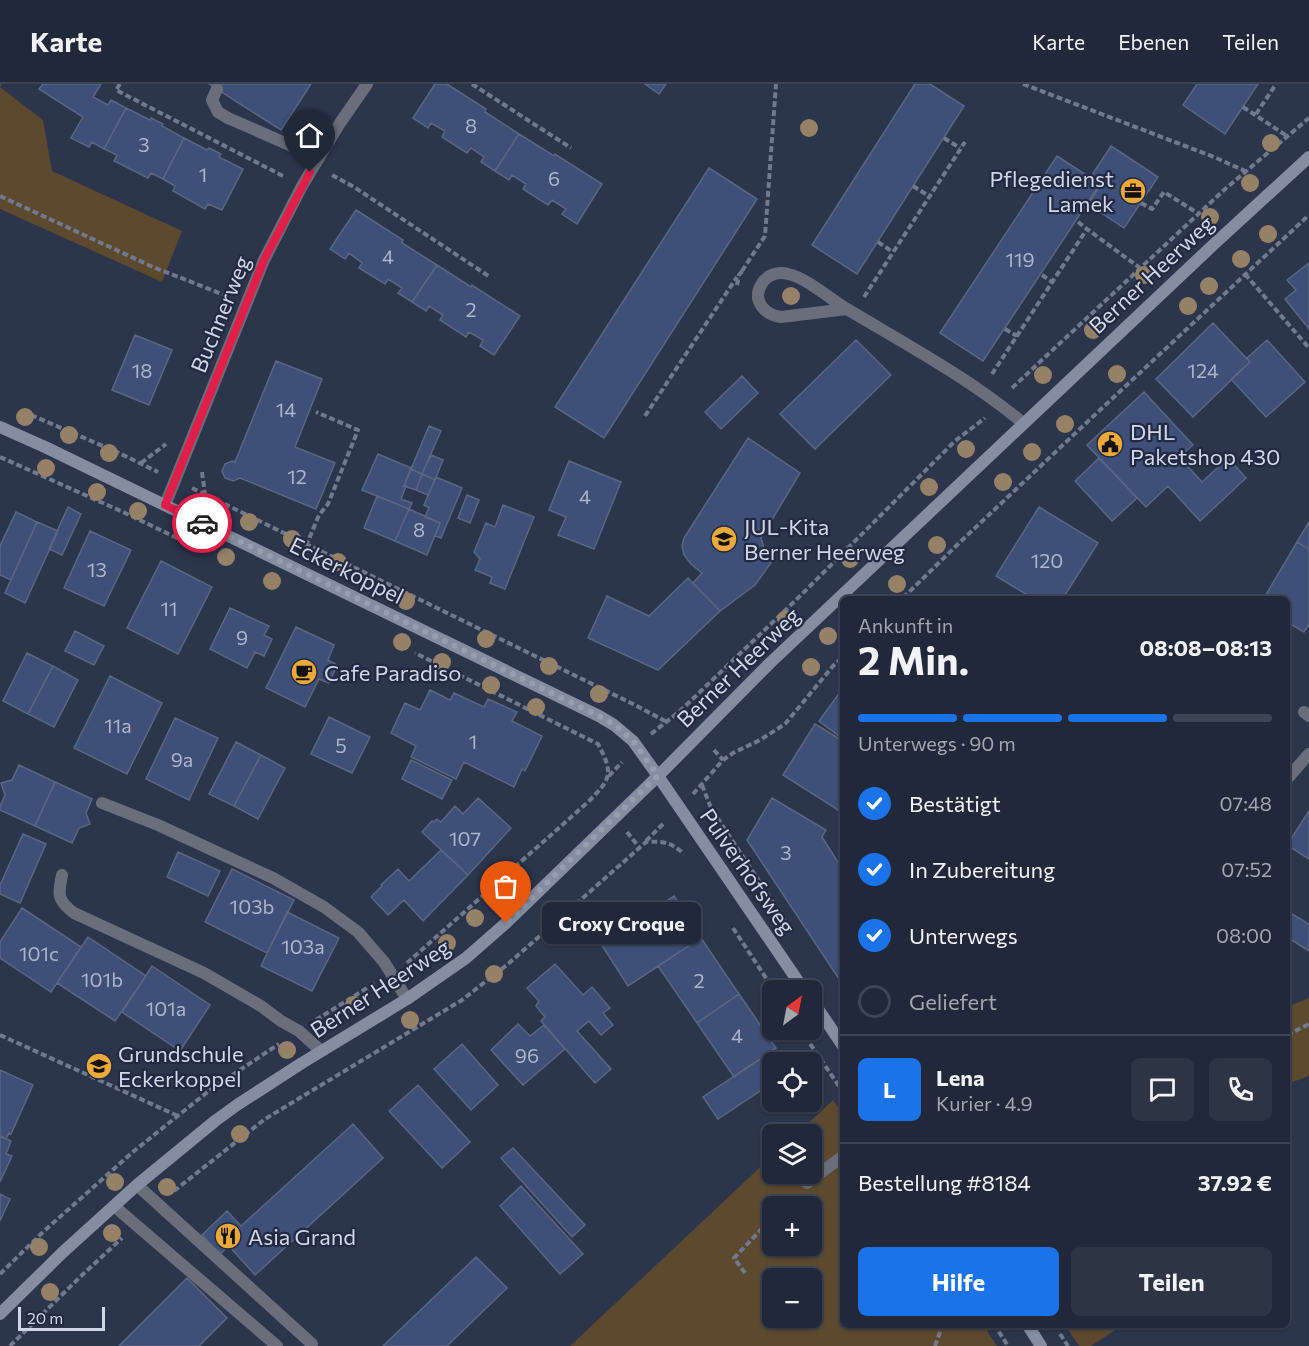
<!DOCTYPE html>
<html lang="de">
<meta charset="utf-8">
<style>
:root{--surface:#202839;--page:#2d3444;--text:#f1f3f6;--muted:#a2a6ae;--line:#3d4453;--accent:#1a73e8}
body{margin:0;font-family:Commissioner,sans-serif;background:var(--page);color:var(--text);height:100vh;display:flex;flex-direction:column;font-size:22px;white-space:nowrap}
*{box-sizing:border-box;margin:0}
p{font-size:20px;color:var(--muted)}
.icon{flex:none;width:33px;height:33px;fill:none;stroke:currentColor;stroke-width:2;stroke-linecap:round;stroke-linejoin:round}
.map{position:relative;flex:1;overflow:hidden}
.side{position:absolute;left:840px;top:512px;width:450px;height:732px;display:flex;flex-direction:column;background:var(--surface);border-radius:9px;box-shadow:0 2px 4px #0004,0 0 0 2px var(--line)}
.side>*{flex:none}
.needle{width:39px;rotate:32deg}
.tools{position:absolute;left:762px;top:896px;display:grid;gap:12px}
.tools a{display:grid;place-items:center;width:60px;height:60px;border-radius:9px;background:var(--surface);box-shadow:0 2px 4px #0004,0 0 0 2px var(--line);font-size:30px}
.scale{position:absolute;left:18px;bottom:15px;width:87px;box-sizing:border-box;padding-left:6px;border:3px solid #d0d7e6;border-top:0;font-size:16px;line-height:21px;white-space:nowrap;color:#d0d7e6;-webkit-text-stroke:4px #212a42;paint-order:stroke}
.pin{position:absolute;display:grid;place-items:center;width:51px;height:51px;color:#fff;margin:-62px -26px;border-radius:50% 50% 50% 0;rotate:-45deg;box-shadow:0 0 6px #0007}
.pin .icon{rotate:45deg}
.courier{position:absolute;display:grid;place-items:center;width:60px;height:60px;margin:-30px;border:4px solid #e11d48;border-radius:50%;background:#fff;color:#222;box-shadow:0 2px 8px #0007}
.bubble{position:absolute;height:42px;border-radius:9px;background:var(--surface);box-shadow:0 2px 4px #0004,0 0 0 2px var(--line);font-size:20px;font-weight:700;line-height:42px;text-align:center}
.summary em{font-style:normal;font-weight:700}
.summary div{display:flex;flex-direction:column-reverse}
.summary{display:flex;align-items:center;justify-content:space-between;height:102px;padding:0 18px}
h1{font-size:39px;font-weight:700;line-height:45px}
.bar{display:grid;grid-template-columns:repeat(4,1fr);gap:9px 6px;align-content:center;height:72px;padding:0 18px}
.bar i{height:8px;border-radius:4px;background:var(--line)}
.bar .on{background:var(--accent)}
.bar p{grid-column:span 4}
.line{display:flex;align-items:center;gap:15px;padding:0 18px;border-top:2px solid var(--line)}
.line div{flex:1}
.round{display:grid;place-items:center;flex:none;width:63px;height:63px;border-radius:9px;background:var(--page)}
ol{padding:0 18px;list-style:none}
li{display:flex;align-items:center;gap:18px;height:66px}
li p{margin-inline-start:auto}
li .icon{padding:6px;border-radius:50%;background:var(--accent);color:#fff;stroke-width:4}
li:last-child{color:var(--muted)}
li i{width:33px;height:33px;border:3px solid var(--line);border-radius:50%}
.action{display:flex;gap:12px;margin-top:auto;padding:12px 18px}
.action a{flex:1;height:69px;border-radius:9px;background:var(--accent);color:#fff;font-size:24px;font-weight:700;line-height:69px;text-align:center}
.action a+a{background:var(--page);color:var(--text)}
header{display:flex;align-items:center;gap:36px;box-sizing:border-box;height:84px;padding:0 30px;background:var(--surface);border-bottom:2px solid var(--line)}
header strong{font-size:28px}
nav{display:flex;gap:33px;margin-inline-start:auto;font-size:21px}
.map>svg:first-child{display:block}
.green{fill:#5c492e;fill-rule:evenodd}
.building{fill:#3e4f78;stroke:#5b6681;stroke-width:1.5}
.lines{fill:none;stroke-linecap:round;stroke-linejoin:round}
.path{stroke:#70798d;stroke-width:4;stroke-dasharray:6 3;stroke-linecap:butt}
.lane{stroke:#696e7a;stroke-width:12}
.street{stroke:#696e7a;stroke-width:12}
.secondary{stroke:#858da1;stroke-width:12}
.tree{fill:#978166}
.done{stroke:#969eb0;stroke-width:6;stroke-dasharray:0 10.8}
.route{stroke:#e11d48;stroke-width:8}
.labels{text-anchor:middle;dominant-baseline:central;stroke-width:4.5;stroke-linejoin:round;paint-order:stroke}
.number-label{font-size:20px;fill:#acb5ca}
.poi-label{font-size:22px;fill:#d0d7e6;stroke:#212a42;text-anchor:start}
.street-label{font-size:22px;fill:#d0d7e6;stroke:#212a42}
</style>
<header>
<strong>Karte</strong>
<nav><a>Karte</a><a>Ebenen</a><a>Teilen</a></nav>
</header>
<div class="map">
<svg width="1309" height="1262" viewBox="0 0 1309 1262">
<rect width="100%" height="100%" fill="#2b354c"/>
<path class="green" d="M0,0H2L0,3L43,36L52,87L182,147L162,198L0,125Z
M1309,914V992L1287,1000V923Z
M833,1016L843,1031V1240L983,1241L997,1262H570L772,1072V1089H812V1050H797ZM772,1122H812V1161H772ZM772,1194H812V1233H772Z
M1065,1241H1123L1091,1262H1079Z"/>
<path class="building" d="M43,0H101L93,13L108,21L111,16L126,24L104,65L92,58L89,63L71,54L83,33L39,5Z
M209,0H311L281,46Z
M435,0H447L486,25L485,28L519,50L495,87L481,78L484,73L471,64L467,69L442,53L445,47L431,39L428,44L413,34Z
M645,0H666L659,10Z
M915,0H930L964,22L857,190L812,161Z
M1197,0H1258L1225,50L1183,21Z
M126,24L150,36L151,34L163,40L162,42L184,54L163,95L151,89L148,94L114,77L117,71L104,65Z
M519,50L554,72L555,70L602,100L577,140L562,130L566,125L552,116L548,121L523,105L526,100L512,91L509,96L495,87Z
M184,54L207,66L209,64L221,70L219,73L243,85L222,126L208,120L205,125L173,107L175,102L163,95Z
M1111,62L1158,93L1124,144L1088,120L1101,101L1090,94Z
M1057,72L1100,100L983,277L940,249Z
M709,84L757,115L604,354L555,323Z
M356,126L403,156L402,159L437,181L412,218L398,209L402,204L388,195L385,200L359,184L362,179L349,169L345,175L330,165Z
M1309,179V245L1285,215L1296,206L1287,196Z
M437,181L471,203L472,201L520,232L494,271L480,262L483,256L469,248L466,253L440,236L443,231L429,222L426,227L412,218Z
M1213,239L1250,278L1193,333L1156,295Z
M135,251L172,266L149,321L112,306Z
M856,256L891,291L815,365L780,330Z
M1267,256L1305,298L1266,333L1231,295L1250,278L1247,274Z
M276,277L322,295L295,363L335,379L316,425L240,394L233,397L225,394L222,387L225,380L232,377L235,378Z
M742,292L758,309L721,345L705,328Z
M1144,308L1193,361L1179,373L1202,398L1228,374L1246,394L1200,437L1168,402L1146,423L1087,361Z
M429,342L441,347L422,390L411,385Z
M748,354L800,389L761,454L765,467L773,476L755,501L720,527L693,499L702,489L691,480L684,471L682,462L684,454Z
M378,370L411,384L404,402H406L401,415L412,419L409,425L362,406Z
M431,371L443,376L435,396L422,390Z
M1099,374L1137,414L1112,437L1075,397Z
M569,377L621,398L594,465L558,451L566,433L549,426Z
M411,385L422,390L416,406L404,402Z
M422,390L435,396L428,411L416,406Z
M436,393L462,404L441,454L435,452L440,439L425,433L429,424L424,421Z
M467,411L479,416L470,439L458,434Z
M377,412L409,425L395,457L364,444Z
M503,421L534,433L505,505L490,499L492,493L475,486L480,475L474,468L486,439L495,443Z
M68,423L81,430L62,471L49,465Z
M1039,423L1098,459L1063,514H1032L996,492Z
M409,425L440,439L427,471L395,457Z
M16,428L37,438L11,496L0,491V462Z
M37,438L58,447L25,519L5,509Z
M1309,438V465L1297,458Z
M90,447L131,466L104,522L64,504Z
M1297,458L1309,465V540L1304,548L1287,538V514H1264Z
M161,477L212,503L178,570L127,544Z
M688,494L720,527L658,586L588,554L607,512L649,532Z
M230,524L269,542L264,551L272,555L264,572L255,568L247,584L210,565Z
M296,543L334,561L328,576L337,581L329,599L319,595L305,623L266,604Z
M75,547L104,562L94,581L65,567Z
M27,569L53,582L28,630L3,617Z
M53,582L78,596L54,643L28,630Z
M110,592L162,619L127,690L74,664Z
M843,604V655L819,637Z
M430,606L450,616L454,609L484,623L488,615L517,628L512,637L542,652L525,687L522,685L514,703L464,678L456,695L411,673L416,662L391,649L405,619L420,626Z
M329,633L370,653L352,689L311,670Z
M175,634L218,654L189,716L146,695Z
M815,640L843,657V717L838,726L783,691Z
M236,658L261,671L234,722L209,710Z
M261,671L285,684L258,735L234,722Z
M411,676L452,696L442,715L402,695Z
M19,681L55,698L35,742L0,726V722L5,711L1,699L12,696Z
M55,698L92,715L86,729L90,740L79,744L72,759L35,742Z
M478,714L511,744L468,791L422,748L432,737L434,738L437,735L441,738L455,722L463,730Z
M772,714L826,746L822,753L843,786V901L747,756Z
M1309,727V775L1287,761Z
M23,750L46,760L20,819L0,810V801Z
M441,766L468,791L423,837L404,816L388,831L371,813L382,802L381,801L398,785L409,797Z
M178,768L220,787L208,812L167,793Z
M232,785L294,816L267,869L205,838Z
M674,812L701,854L628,902L601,860Z
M22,824L81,863L51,908L0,874V858Z
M1287,827L1309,840V867L1287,853Z
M287,828L339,854L312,907L261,882Z
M88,853L146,892L115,937L57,899Z
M701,854L739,910L697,939L658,882Z
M555,880L583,911L592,903L610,924L603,929L613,941L601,951L589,937L577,947L611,985L595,999L541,937L545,933L536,922L539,917L527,904Z
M152,882L210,921L180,967L122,928Z
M739,910L776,964L734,993L697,939Z
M518,940L530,952L544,941L565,965L523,1001L491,966Z
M462,960L498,1001L471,1026L434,985Z
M773,966L780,978H772V999L718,1035L703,1013Z
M0,986L33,1001L11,1050L9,1049L6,1055L0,1052Z
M418,1001L470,1058L442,1084L389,1027Z
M353,1040L383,1074L255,1191L229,1162L220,1170L202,1151L227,1127L241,1142Z
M0,1052L11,1057L6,1070L12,1072L0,1098Z
M513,1064L585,1141L572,1153L501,1074Z
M521,1102L583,1170L560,1190L500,1122Z
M0,1110L10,1115L0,1137Z
M476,1173L507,1204L447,1262H383Z
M187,1194L227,1234L199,1262H119Z"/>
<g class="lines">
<path class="path" d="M120,0L116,6L285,93
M472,0L571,64
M1023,0L1214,73L1245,87
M1243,23L1287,52
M1256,30L1276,0
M944,54L960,64
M332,91L354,103L490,193
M913,102L929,112
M0,112L153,183L227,212
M1141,119L1152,125L1164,108L1199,130
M1078,138L1087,145
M878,158L893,168
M742,187L765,152L776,0
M1245,190L1309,264
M1042,191L1052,198
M737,201L739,191L743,186
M864,213L965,58
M1005,245L1017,252
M992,290L1087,145L1140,184
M1012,304L1224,106L1309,34
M31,331L119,369L158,388
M645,332L737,193
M0,373L123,428L200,465
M141,379L166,360
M202,388L205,410
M192,404L633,620L665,637
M306,462L319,431L328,420L358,346L316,328
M903,514L958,460L1100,326L1309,131
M651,650L680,627L798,514L955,357L985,334
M714,666L723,676
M609,692L622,678
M702,701L711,724L791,846
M693,710L723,676L733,669L760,656L785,640L833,582L843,573
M627,748L639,763
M646,757L664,739
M733,844L774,906
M407,879L588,718C611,695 614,690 598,660L415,569
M316,936L375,899
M800,945L843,1008
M0,951L178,1032
M1287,951L1309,940
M174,1107L265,1035L462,916L508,880L646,758C663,757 671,758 684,770
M784,1122L794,1112
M745,1189L734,1174L772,1134
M0,1190L43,1148L134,1067L210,1006L279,960
M994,1240L1008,1262
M1060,1250L1068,1262
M10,1262L79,1194L122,1154
M935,1262L943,1240"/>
<path class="lane" d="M217,5L212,16L218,28L228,34L319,74
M847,225L781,233C765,231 752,217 761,201C766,191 778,187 788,190C807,194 830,215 847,225C907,261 969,294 1023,339
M1304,628L1309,632
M102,719L158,741L273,794L324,823L358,848L384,878L407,915
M62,791C58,811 57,816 74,829L204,889L261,922L281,937L299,947L321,967
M807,1099L843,1072
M137,1101L312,1260
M114,1122L277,1262"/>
<path class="street" d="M165,421L264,176L302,102L340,39L367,0
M1287,695L1309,670"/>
<path class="secondary" d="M0,343L45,363L599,632L614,641L633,657L658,692L804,906
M812,916L843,962
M0,1230L62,1169L137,1101L215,1037L237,1021L302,979L407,915L466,874L506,839L658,692L770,579L1212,162L1309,73
M1027,1240L1041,1262"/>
</g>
<g class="tree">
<circle cx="809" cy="44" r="9"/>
<circle cx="1271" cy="59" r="9"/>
<circle cx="1250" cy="99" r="9"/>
<circle cx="1210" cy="133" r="9"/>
<circle cx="1268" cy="150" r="9"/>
<circle cx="1241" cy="175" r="9"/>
<circle cx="1144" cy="191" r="9"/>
<circle cx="1209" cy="202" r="9"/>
<circle cx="791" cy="212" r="9"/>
<circle cx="1188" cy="222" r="9"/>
<circle cx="1093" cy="246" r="9"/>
<circle cx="1117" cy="290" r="9"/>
<circle cx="1043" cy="291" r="9"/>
<circle cx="25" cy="333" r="9"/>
<circle cx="1065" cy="340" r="9"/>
<circle cx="69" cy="351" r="9"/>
<circle cx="966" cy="365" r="9"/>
<circle cx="1032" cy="368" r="9"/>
<circle cx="109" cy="369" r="9"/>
<circle cx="46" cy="384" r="9"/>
<circle cx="1003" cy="398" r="9"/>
<circle cx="929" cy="403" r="9"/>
<circle cx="97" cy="408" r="9"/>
<circle cx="138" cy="427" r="9"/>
<circle cx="249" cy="438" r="9"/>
<circle cx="292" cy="455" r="9"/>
<circle cx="937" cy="461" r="9"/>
<circle cx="226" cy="473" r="9"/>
<circle cx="850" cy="475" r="9"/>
<circle cx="338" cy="478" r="9"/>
<circle cx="272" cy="497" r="9"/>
<circle cx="897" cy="500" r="9"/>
<circle cx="406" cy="517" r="9"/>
<circle cx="786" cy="535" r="9"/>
<circle cx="828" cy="552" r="9"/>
<circle cx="486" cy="555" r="9"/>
<circle cx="402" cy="558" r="9"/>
<circle cx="442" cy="578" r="9"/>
<circle cx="549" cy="582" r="9"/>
<circle cx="811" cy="583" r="9"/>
<circle cx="491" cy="601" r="9"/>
<circle cx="599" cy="610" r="9"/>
<circle cx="536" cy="623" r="9"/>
<circle cx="506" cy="805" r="9"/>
<circle cx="475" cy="834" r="9"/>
<circle cx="447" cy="859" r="9"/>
<circle cx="494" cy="890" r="9"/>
<circle cx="354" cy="921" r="9"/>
<circle cx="410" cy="936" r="9"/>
<circle cx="287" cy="966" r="9"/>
<circle cx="240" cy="1050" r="9"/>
<circle cx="115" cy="1098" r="9"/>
<circle cx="167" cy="1103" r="9"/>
<circle cx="112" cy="1149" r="9"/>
<circle cx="39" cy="1163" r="9"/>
<circle cx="50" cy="1208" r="9"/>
</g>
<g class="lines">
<path class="done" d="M202,439L599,632L615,641L633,657L658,692L603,744L506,839"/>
<path class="route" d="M202,439L165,421L264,176L310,88"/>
</g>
<defs>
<symbol id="office-disc" viewBox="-11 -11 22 22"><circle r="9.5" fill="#eca93a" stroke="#212a42"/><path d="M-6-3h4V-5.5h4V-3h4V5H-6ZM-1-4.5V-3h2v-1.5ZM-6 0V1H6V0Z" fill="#111"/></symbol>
<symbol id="civic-disc" viewBox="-11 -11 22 22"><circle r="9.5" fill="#eca93a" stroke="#212a42"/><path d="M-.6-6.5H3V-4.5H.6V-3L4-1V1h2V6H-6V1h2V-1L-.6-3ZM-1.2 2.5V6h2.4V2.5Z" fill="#111"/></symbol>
<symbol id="school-disc" viewBox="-11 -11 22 22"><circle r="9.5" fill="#eca93a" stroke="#212a42"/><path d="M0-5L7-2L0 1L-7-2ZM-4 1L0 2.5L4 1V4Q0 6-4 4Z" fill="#111"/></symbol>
<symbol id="cafe-disc" viewBox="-11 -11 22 22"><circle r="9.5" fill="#eca93a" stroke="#212a42"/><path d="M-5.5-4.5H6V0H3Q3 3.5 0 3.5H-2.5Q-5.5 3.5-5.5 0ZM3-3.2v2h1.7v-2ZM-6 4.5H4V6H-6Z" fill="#111"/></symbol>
<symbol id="restaurant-disc" viewBox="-11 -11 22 22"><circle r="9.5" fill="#eca93a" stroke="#212a42"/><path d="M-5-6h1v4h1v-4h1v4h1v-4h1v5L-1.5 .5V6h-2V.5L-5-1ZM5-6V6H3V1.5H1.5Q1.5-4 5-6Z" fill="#111"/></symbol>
</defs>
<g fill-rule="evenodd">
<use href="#office-disc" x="1118" y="92" width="30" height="30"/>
<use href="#civic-disc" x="1095" y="345" width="30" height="30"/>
<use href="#school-disc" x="709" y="440" width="30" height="30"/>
<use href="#cafe-disc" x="289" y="573" width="30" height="30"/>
<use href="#school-disc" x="84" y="967" width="30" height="30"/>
<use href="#restaurant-disc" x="213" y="1137" width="30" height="30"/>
</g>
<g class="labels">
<g class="number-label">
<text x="471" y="41">8</text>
<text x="144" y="60">3</text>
<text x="203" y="90">1</text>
<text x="554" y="94">6</text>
<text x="388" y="172">4</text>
<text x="1020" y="175">119</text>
<text x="471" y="225">2</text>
<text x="142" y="286">18</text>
<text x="1203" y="286">124</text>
<text x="286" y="325">14</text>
<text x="297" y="392">12</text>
<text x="585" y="412">4</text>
<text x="419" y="445">8</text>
<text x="1047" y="476">120</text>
<text x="97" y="485">13</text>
<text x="169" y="524">11</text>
<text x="242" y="553">9</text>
<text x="118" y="641">11a</text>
<text x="473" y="657">1</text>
<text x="341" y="661">5</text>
<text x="182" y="675">9a</text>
<text x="465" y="754">107</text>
<text x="786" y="768">3</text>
<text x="252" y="822">103b</text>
<text x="303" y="862">103a</text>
<text x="39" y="869">101c</text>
<text x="102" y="895">101b</text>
<text x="699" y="896">2</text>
<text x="166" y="924">101a</text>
<text x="737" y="951">4</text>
<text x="527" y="971">96</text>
</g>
<g class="poi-label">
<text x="1114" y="94" text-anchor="end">Pflegedienst<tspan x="1114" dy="25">Lamek</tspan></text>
<text x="1130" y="347">DHL<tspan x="1130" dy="25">Paketshop 430</tspan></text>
<text x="744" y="442">JUL-Kita<tspan x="744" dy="25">Berner Heerweg</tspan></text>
<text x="324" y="588">Cafe Paradiso</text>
<text x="118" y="969">Grundschule<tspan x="118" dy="25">Eckerkoppel</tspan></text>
<text x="248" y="1152">Asia Grand</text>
</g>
<g class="street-label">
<text transform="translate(1151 190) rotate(-43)">Berner Heerweg</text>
<text transform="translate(220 230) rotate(-68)">Buchnerweg</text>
<text transform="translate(347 486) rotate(26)">Eckerkoppel</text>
<text transform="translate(738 583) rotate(-44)">Berner Heerweg</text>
<text transform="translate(748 787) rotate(55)">Pulverhofsweg</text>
<text transform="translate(380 904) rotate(-33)">Berner Heerweg</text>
</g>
</g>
</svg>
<div class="tools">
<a><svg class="needle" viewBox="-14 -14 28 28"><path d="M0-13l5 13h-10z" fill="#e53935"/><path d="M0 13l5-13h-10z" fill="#a2a6ae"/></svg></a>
<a><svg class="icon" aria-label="locate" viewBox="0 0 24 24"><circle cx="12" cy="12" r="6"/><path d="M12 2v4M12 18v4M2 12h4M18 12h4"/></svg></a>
<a><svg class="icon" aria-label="layers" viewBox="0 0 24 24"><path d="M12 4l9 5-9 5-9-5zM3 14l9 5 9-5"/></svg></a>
<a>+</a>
<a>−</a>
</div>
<div class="scale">20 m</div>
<div class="pin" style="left:506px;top:839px;background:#ea580c"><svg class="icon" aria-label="bag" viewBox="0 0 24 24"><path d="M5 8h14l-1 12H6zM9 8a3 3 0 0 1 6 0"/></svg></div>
<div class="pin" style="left:310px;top:88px;background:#1f2937"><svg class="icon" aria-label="home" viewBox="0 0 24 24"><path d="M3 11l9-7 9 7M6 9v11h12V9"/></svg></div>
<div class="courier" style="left:202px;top:439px"><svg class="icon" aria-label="car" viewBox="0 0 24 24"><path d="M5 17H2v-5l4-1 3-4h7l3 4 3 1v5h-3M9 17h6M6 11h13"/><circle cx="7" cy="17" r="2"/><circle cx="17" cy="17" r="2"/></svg></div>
<div class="bubble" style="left:542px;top:818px;width:159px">Croxy Croque</div>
<section class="side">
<div class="summary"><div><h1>2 Min.</h1><p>Ankunft in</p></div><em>08:08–08:13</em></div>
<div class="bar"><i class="on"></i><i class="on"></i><i class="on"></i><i></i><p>Unterwegs · 90 m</p></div>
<ol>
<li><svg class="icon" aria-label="check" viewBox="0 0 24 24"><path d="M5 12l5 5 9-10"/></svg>Bestätigt<p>07:48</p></li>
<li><svg class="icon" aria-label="check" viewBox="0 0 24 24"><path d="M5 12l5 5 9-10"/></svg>In Zubereitung<p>07:52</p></li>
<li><svg class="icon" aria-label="check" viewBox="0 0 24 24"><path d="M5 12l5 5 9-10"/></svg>Unterwegs<p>08:00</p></li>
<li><i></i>Geliefert</li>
</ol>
<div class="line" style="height:108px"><b class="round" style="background:var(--accent);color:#fff">L</b><div><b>Lena</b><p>Kurier · 4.9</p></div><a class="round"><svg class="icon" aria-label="chat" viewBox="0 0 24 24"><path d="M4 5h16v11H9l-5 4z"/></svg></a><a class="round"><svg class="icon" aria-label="phone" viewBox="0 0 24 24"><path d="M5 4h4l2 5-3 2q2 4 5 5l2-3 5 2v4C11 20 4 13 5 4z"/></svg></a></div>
<div class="line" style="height:78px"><div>Bestellung #8184</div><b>37.92 €</b></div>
<div class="action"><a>Hilfe</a><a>Teilen</a></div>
</section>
</div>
